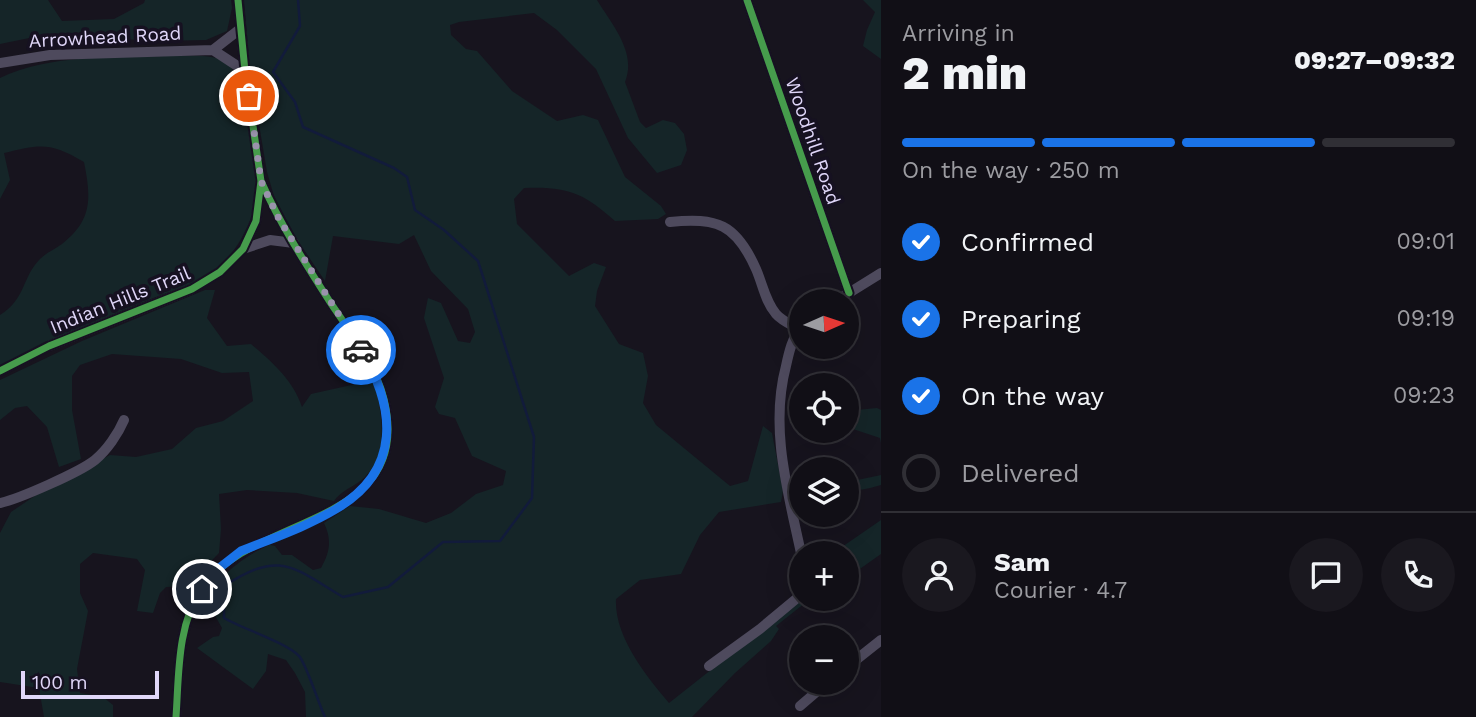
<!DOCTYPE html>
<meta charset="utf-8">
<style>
:root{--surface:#110f16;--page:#1a181f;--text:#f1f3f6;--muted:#9c9ca1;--line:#302f35;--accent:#1a73e8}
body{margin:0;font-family:"Work Sans",sans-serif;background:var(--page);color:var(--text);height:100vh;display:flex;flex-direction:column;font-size:26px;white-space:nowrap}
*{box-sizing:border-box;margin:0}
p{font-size:23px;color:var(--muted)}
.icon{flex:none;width:38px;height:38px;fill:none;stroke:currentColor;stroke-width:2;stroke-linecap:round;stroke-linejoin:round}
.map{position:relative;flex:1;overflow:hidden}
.side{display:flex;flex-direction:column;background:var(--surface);width:595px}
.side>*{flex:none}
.needle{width:46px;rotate:87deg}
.tools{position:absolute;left:789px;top:289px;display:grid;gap:14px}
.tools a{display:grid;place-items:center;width:70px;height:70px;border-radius:50%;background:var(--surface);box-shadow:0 7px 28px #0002,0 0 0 2px var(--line);font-size:35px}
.scale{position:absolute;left:21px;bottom:18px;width:138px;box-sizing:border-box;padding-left:7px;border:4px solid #e0d7f9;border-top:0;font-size:19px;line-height:24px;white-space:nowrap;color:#e0d7f9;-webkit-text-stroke:5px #161121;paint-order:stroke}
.pin{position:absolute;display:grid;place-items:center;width:60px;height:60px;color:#fff;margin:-30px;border:4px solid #fff;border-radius:50%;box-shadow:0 2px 7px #0007}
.courier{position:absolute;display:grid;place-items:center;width:70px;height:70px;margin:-35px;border:5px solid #1a73e8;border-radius:50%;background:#fff;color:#222;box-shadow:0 2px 9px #0007}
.head em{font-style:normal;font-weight:800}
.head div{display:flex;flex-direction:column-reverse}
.head{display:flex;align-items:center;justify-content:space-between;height:119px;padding:0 21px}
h1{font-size:46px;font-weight:800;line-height:52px}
.bar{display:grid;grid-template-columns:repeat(4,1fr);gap:10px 7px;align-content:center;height:84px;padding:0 21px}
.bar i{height:9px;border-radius:5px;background:var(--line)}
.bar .current{background:var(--accent)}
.bar p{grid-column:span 4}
.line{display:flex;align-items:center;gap:18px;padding:0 21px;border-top:2px solid var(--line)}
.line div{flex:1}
.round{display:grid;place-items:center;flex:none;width:74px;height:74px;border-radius:37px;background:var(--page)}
ol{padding:0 21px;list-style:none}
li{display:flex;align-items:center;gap:21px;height:77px}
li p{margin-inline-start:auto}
li .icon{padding:7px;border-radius:50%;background:var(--accent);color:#fff;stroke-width:4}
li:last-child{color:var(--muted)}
li i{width:38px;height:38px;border:4px solid var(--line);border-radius:50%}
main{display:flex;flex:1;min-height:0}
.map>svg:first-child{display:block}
.green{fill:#152528}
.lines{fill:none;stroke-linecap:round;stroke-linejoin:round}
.stream{stroke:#121b3b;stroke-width:2.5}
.street{stroke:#4e4a5d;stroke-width:10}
.cycleway-casing{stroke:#161121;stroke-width:11}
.cycleway{stroke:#469c4c;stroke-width:7}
.done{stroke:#9a93ac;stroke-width:7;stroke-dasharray:0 12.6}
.route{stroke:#1a73e8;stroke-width:9}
.labels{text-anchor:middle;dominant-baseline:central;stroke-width:7;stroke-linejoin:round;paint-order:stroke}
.street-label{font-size:19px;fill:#e0d7f9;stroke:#161121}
</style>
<main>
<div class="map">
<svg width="881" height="717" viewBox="0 0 881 717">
<rect width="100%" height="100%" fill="#17141e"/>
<path class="green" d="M0,0H48L62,21L114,19L144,3L145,0H231L232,8L227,31L206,40L153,41L49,34L0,44Z
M244,0H597C612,25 637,52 625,82L640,122L646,128L663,120L675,123L684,134L687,150L681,165L657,173L628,138L596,69L557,30L534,13L459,22L450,25L451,35L466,49L477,51L512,91L557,121L583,115L598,120L625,177L661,206L666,214L658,219L615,221C584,193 567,186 524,188L514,199L517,224L569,276L594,263L606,267L597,291L595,306L619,344L643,353L648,376L643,403L656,425L730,486L748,481L763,426L772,433L783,491L781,502L719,512L700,535L681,574L640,580L616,599C614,636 646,676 669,703L802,598L810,599L776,626L779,629L771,641L735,673L692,717H306L305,692L295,673L286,660L268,654L266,671L253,689L197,648L213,637L219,636L222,628C219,622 213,614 212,608C207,578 246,559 266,544L275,546L282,555H292L313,570L321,568C330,552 332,540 324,523L350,506L379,509L426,523L451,513L476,494L503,485L506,471L472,456L455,418L439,414L435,407L444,378L424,318L428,298L441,303L458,341L470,343L475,332L468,309L431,271L414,235L399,244L333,236L325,281L296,238L274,196L267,172L250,70Z
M863,0H881V59L863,46L867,30L875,12Z
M166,56C217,56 236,49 245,108C250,139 262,177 254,208C247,234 232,258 210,274C195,284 168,292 151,299C100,320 48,340 0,367V315C26,299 22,277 40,259C46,253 55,249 62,244C93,220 91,197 84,162C50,142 41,144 4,153L10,180L0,199V78C50,54 111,58 166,56Z
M205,290H215L207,318L227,346L251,344C272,362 293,380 302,407L311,394L356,384L360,379L371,380L376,386C381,416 390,452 365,477C356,486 341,490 334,501L297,493L247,490L219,494L221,529L219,553L187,586L166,587L160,593L153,613L137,611L145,570L137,559L93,553L80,564V593L88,611L77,669L80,693L103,697L113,705V717H44L39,688L0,682V533L11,512L45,489L110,455L136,457L172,449L196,428L223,421L253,401L249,372L222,373L181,359L112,354L80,365L72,376V410L81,459L59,467L47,427L27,406L15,408L0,420V380L82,341Z
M877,408L881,410V443L880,438L847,427V411Z
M881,475V485C868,488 855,495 848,482Z
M881,520V554L847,578V553H812L815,547L825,552L839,549Z"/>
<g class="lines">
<path class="stream" d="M298,0L300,26L273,72L295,102L303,127L394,168L407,177L415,210L444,230L478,261L534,437L532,498L500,541L443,542L388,587L343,597C291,566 280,550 224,586V618C243,629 285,642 299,656C306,663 319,705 325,717"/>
<path class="street" d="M747,0L849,293
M213,50L245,71
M0,63L50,55L213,50L240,29
M670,222C717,217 736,224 756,269C763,285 765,301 776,314C782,321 792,325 799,329
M243,249L270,240L294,243
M836,301L881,273
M802,326C792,338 789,352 786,366C769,430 789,495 802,558
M0,371L49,346L192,289L220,272L243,249L256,221L261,181L245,71L238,0
M0,503C19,499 80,472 95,460C107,450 118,434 124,420
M709,666L760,629L802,594
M847,667L881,640
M800,706L828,682
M176,717C179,674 177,625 202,588C253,513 416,528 384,399C375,363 350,332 330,302C305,263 280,224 261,181"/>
<defs>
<path id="cycleway" d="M747,0L849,293
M0,371L49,346L192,289L220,272L243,249L256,221L261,181L245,71L238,0
M176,717C179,674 177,625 202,588C253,513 416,528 384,399C375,363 350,332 330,302C305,263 280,224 261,181"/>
</defs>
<use href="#cycleway" class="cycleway-casing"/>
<use href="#cycleway" class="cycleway"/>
</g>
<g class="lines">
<path class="done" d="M249,96L261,181L279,219L361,350"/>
<path class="route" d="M202,589L218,569L241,551C273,538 306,527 336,509C402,470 396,408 361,350"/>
</g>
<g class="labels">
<g class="street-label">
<text transform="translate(105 37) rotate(-3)">Arrowhead Road</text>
<text transform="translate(813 141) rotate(71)">Woodhill Road</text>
<text transform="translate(120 300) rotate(-22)">Indian Hills Trail</text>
</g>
</g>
</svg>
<div class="tools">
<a><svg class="needle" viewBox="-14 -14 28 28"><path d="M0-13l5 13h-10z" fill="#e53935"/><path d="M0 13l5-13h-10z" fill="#9c9ca1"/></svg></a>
<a><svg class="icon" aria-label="locate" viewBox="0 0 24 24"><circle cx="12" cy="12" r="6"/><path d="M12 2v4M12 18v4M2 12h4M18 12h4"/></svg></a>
<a><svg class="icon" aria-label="layers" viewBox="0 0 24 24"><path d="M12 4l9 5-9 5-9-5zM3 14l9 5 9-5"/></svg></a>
<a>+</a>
<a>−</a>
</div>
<div class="scale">100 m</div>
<div class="pin" style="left:249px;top:96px;background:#ea580c"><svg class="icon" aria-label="bag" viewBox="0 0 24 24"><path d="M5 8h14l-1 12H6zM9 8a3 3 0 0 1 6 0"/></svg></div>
<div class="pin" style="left:202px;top:589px;background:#1f2937"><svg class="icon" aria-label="home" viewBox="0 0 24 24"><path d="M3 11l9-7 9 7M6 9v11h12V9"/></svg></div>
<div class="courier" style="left:361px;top:350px"><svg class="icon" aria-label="car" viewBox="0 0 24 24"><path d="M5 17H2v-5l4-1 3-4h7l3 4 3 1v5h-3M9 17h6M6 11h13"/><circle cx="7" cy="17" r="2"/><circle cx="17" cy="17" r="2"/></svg></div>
</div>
<section class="side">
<div class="head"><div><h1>2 min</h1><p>Arriving in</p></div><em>09:27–09:32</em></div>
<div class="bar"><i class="current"></i><i class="current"></i><i class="current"></i><i></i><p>On the way · 250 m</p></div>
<ol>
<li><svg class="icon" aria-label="check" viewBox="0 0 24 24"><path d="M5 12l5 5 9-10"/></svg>Confirmed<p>09:01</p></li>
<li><svg class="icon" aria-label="check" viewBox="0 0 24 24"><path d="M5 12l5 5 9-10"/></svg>Preparing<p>09:19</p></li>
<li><svg class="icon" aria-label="check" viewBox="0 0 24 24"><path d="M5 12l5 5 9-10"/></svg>On the way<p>09:23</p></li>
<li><i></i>Delivered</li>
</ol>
<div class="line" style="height:126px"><a class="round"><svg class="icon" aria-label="person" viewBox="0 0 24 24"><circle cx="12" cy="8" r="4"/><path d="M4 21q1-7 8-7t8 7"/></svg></a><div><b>Sam</b><p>Courier · 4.7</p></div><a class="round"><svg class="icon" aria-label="chat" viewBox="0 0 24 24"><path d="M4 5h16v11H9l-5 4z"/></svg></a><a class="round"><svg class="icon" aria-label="phone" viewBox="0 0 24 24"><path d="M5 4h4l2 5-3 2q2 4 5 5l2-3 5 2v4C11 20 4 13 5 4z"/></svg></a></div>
</section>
</main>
